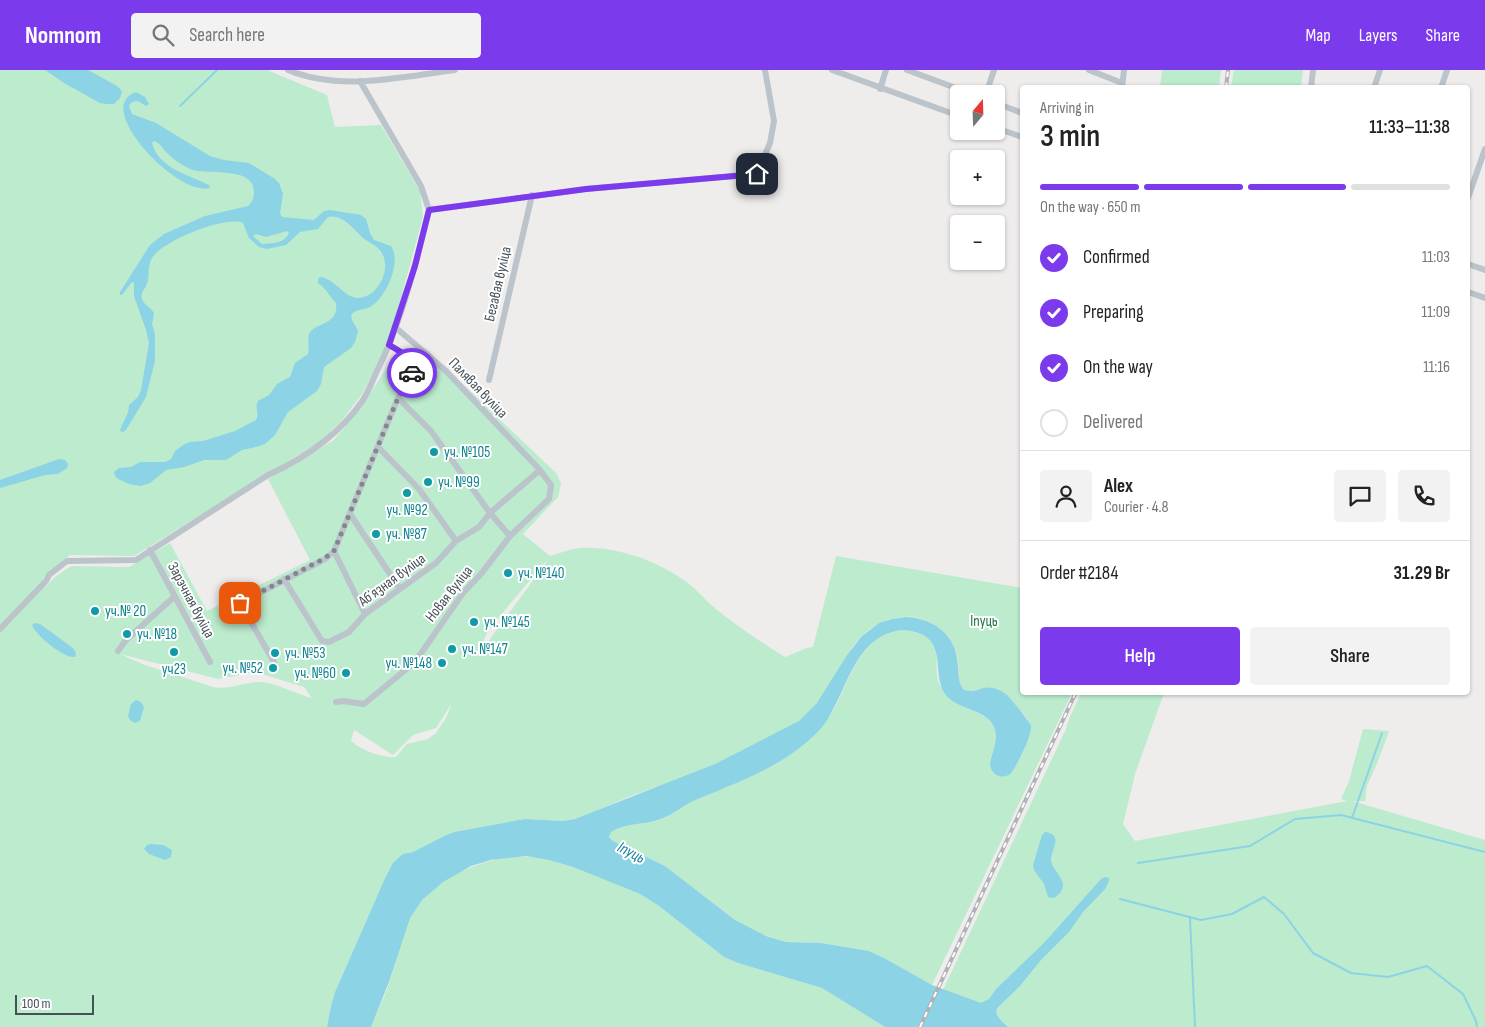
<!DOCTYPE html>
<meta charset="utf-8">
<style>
:root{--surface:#fff;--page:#f2f2f2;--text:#222;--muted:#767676;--line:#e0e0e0;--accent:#7c3aed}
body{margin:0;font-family:"Sofia Sans Condensed",sans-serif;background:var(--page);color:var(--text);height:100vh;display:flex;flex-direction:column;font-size:19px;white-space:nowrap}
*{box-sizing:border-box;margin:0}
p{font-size:16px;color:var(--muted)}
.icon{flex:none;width:28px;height:28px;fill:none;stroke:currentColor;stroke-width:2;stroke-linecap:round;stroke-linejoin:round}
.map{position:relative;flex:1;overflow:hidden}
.side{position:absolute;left:1020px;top:15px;width:450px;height:610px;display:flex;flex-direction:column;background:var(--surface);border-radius:5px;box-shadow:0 1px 4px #0004}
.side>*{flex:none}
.needle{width:32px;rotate:19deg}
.controls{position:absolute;left:950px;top:15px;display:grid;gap:10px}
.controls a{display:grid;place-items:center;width:55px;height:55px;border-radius:5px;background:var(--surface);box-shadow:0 1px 4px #0004;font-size:25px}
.scale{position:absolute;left:15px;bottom:12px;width:79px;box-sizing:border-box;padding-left:5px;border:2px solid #465058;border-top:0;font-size:14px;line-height:18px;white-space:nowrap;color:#465058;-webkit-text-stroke:4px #fff;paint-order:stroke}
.pin{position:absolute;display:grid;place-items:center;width:42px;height:42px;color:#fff;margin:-21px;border-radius:10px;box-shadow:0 2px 8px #0006}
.courier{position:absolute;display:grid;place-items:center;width:50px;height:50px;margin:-25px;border:4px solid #7c3aed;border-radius:50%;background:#fff;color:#222;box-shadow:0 1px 6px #0007}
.overview em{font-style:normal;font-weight:600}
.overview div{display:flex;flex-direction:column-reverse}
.overview{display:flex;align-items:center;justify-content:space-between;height:85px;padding:0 20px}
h1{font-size:32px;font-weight:600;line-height:38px}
.bar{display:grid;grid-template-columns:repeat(4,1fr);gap:8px 5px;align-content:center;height:60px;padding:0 20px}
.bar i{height:6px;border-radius:4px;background:var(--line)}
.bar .on{background:var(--accent)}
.bar p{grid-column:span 4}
.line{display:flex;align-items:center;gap:12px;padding:0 20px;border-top:1px solid var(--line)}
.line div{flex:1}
.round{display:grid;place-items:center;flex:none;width:52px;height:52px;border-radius:5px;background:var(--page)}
ol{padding:0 20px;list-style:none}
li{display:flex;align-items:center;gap:15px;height:55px}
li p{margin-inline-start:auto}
li .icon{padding:5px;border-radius:50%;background:var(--accent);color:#fff;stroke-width:4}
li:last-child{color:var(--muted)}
li i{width:28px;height:28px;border:2px solid var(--line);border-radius:50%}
.button{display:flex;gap:10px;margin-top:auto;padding:10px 20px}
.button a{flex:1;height:58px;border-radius:5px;background:var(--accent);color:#fff;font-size:20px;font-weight:600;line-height:58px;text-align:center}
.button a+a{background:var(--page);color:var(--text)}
header{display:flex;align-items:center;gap:30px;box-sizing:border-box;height:70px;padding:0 25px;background:var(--accent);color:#fff}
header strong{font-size:24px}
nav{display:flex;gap:28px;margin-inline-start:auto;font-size:18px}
.search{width:350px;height:45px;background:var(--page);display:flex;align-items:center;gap:12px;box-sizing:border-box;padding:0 18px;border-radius:5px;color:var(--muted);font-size:19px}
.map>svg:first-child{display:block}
.green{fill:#bcebce;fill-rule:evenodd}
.water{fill:#8cd3e5;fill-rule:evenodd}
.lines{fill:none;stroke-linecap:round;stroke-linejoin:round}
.stream{stroke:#8cd3e5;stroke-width:2}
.minor{stroke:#bbc4cb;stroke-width:6}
.rail-casing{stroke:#afb2b6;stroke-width:4}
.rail{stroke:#fff;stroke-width:2;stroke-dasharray:5.5;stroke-linecap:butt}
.done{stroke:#81878c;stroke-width:5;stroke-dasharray:0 9}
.route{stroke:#7c3aed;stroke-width:6}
.culture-dot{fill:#0f9aa8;stroke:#fff;stroke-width:2}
.labels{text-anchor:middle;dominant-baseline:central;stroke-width:4;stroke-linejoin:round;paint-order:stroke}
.street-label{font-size:15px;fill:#465058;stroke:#fff}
.culture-label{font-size:15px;fill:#0d838f;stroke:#fff;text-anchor:start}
.park-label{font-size:15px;fill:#1c7447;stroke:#fff}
.water-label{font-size:16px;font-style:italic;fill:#15819c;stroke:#fff}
</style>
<header>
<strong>Nomnom</strong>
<div class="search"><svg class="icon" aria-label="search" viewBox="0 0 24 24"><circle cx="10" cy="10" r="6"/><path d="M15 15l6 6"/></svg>Search here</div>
<nav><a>Map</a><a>Layers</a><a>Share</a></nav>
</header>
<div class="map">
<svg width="1485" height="957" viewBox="0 0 1485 957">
<rect width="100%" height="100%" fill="#efecec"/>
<path class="green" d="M0,0H267L327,25L335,57L381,55L420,121L423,147L395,250L381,287L362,324L343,349L321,371L134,486L70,485L43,508L45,517L55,507L71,496L129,497L170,473L207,541L310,490L268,409L334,370L360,339L393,288L408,296L425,278L557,404L561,414L558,427L523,464L550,486C560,483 570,479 580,478C617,476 658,491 688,513C698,521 706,531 716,539C738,557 761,572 785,587L807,578L813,577L836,486L1022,518V622L1072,623L932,915L886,889L869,881L821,873L786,872L758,863L735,850L665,796L613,771L609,767L611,762C625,753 643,755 658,750C670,747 680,738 691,732C732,713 777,701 811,668C820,660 828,649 834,639C849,612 858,572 891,562C901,559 912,560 921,564C947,575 930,599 941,617C945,623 954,632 960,635C975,644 997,645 996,668C995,677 991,685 990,694L1022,685L1030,663L1028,650L1009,628L1005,624L979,619L971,622L963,619C957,610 959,600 958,590C955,569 939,553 919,548C912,546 904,547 897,548C846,556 839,616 807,645C793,658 774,665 757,673C739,682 721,692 703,700C678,710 653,718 628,727C610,735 593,743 575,749L563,751L525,749L454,762L444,766L413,782L407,783L388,801L386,806L335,922L331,936L327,957H0ZM547,490L545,494L477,587L488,560ZM120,584L218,609L255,602L304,617L312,628C295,624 278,613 260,612C244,612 229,620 213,617L142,594ZM452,633L446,648L436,663L428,669L407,674L396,687C385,689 357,679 351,670L354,660L393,685L413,665L436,658Z
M1162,0H1221L1219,17H1160Z
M1234,0H1303L1301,17H1231Z
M1081,623H1164L1135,704L1123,754L1135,771L1347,731L1341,729L1349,711L1363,659L1389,661L1378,691L1367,716L1365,731H1352L1485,770V957H1008C989,937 968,929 943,920L1066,659L1069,649Z
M514,786L537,787L549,790L573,797L640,824L659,836L724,887L738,893L822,918L885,957H371C377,941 385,927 390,911C397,888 401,862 413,842C433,807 477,792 514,786Z"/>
<path class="water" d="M45,0H88L117,16L122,21L120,28L114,34H106L100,33L64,13Z
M136,22L145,27L149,34L146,36L138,31L132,32L129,36L132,44L156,53L210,86L224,90L249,93L275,109L279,113L283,124L280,143L282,147L314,150L324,141L330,140L361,145L366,149L370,163L374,170L391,176C402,192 386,228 370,237C364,240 356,239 352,244C349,250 357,256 358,261L355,272L351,278L324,297L321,314L317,321L288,342L275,365L265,374L260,376L242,380L226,390H204L184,397L166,400L150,413L140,416L129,414L118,409L115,406L114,402L119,398L131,397L140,392H165L171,389L175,381L183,375L190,372L203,371L235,361L256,350C260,343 254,338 258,331L269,325L277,314L290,307L295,293L308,284C310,277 307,270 309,264C314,252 339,256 336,233C329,226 327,219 318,213V209L320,207C340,209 349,242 374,221C385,211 390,191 379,179C374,174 368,172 363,168C353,159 343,144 328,147L318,159L300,162L286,175L267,179L259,177L249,168L243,153C226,145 162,171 152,188C147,196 150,206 147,214C145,219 140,223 142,229C144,235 151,237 154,243L152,254L155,264V291L146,327L126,360L123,362L120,361C122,352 129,346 129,335L138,327L141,320L149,273L146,260L134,226V212L131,213L122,225H120V222L150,175L164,164L205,146L248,136C252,132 254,128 254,122C254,95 207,106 190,99C182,95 174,90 168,84C162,79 161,73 154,71L152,73C158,98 189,105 209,115L210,118C179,128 91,37 136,22ZM287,161L289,163C284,174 272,173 262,174L253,166L256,164L266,167Z
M59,389L65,390L68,394L67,398L58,404L45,405L0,418V410Z
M906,547C930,547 954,563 957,588C959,599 957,610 963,619C974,625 982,615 993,618C998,619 1003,622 1007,625C1011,629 1030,652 1031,656C1032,665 1016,699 1009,705C999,709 991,704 990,694C991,686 995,677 996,668C997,638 959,643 945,624C932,605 946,575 921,564C912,560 901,559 892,562C856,572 847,617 830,645C825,655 817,663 808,671C774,701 732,714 691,732C680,738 671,746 658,750C643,755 625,753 611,762L609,767L613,771L665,796L735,850L766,866L786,872L821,873L869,881L886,889L932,915L981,933L989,929L996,919L1043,874L1101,809L1105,807L1109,808V811L1105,819L1083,842L1069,862L1041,890L1019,917L997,938C994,946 1002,951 1008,957H885L822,918L738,893L724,887L659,836L640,824L573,797L549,790L526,786L491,790L471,796L443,812L422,830L410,848L389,912L371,957H327L331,936L335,922L386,806L393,793L403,784L413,782L444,766L454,762L525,749L563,751L575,749L715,694L799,651L817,633L847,585L862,566L879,553L892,549Z
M35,553L40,554L73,578L76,583L75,587C65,589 35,565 32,555Z
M136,630L141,632L144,637L140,651L135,653L130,650L128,646L131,634Z
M1045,762C1065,765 1050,780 1051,791C1053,803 1075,814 1054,828L1048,827L1044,814L1034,800L1033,795L1042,765Z
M151,774L163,775L172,780L171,787L165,790L149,784L144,779L147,775Z"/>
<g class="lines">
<path class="stream" d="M180,36L217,0
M1352,748L1382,663
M1138,793L1250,776L1295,749L1341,745L1485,782
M1120,829L1201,850L1232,844L1264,827L1284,844L1313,883L1351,903L1388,907L1427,896L1463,924L1476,951L1477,957
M1190,848L1195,957"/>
<path class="minor" d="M288,0C341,22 400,7 455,0
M832,0L959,46
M907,0L972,24
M1089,0L1122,13
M360,11L421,116L429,140
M1122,18L1124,0
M1311,18L1313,0
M1374,18L1380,0
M1441,18L1447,0
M880,19L886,0
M986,24L994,0
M996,33L1022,43
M996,58L1022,67
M1468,128L1485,79
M429,140L586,119L757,104L770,73L774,51L765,0
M1468,194L1485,200
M1468,222L1485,228
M489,310L532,125
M398,328L431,361L490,443L510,466
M378,377L419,419L456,471
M350,444L400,519
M150,480L210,592
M334,481L365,544
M284,509L322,571L329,572L349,562L365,544L436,493L456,471L479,457L490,443L540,400
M0,559L46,511L49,505L67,491L136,490L268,405C305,388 340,364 363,330C368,322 372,312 376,303C402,252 415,195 429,140
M118,581L126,570L174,527
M274,592L240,533L325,489L334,481L398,328L413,302L412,293L406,285L389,275
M336,632L343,631L364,634L415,592L463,523L481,504L510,466L549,429L551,415L540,400L446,301L395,257"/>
<defs>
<path id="rail" d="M1226,18L1228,0
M920,957L1076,622"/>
</defs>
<use href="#rail" class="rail-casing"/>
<use href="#rail" class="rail"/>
</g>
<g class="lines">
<path class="done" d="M240,533L325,488L334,481L398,328L412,303"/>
<path class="route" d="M412,303C414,288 401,282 389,275L415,196L429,140L586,119L757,104"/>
</g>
<g class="culture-dot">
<circle cx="434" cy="382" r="5"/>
<circle cx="428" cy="412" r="5"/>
<circle cx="407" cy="423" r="5"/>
<circle cx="376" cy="464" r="5"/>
<circle cx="508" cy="503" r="5"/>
<circle cx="95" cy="541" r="5"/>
<circle cx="474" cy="552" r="5"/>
<circle cx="127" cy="564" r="5"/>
<circle cx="452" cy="579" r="5"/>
<circle cx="174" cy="582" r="5"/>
<circle cx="275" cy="583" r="5"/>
<circle cx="442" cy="593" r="5"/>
<circle cx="273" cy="598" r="5"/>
<circle cx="346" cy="603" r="5"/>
</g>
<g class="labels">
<g class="street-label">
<text transform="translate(498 214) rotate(-77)">Бегавая вуліца</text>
<text transform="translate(478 318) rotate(46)">Палявая вуліца</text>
<text transform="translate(392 510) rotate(-36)">Абʼязная вуліца</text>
<text transform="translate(449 524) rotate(-52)">Новая вуліца</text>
<text transform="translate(191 530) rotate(62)">Зарэчная вуліца</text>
</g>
<g class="culture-label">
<text x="444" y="382">уч. №105</text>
<text x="438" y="412">уч. №99</text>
<text x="407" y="440" text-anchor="middle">уч. №92</text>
<text x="386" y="464">уч. №87</text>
<text x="518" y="503">уч. №140</text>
<text x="105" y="541">уч.№ 20</text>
<text x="484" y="552">уч. №145</text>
<text x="137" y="564">уч. №18</text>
<text x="462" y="579">уч. №147</text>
<text x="285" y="583">уч. №53</text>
<text x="432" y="593" text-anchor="end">уч. №148</text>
<text x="263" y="598" text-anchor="end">уч. №52</text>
<text x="174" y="599" text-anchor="middle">уч23</text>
<text x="336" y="603" text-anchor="end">уч. №60</text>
</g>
<g class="park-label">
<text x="984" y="551">Іпуць</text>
</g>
<g class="water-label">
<text transform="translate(631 783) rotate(28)">Іпуць</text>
</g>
</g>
</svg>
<div class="controls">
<a><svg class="needle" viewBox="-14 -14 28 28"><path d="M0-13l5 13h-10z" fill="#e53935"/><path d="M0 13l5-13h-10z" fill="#767676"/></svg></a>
<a>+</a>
<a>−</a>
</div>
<div class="scale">100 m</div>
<div class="pin" style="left:240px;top:533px;background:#ea580c"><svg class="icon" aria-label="bag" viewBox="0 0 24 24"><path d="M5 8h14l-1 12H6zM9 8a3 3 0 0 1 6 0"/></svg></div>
<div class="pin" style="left:757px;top:104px;background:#1f2937"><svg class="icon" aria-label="home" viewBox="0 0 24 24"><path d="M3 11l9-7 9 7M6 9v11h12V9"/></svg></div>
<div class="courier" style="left:412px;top:303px"><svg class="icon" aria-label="car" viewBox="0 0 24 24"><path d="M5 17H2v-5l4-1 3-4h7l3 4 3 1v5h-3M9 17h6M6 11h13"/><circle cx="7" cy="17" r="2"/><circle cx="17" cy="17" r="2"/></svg></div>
<section class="side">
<div class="overview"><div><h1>3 min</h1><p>Arriving in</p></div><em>11:33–11:38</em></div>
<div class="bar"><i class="on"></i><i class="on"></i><i class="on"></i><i></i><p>On the way · 650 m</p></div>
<ol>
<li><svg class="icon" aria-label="check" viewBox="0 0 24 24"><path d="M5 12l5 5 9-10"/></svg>Confirmed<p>11:03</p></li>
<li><svg class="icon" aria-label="check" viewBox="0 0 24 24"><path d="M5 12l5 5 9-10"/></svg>Preparing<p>11:09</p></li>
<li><svg class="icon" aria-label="check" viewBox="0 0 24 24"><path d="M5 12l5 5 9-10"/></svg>On the way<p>11:16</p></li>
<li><i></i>Delivered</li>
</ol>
<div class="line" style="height:90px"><a class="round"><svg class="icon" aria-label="person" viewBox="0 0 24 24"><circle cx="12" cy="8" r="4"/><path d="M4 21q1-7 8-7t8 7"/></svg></a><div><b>Alex</b><p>Courier · 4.8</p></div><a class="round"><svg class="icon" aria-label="chat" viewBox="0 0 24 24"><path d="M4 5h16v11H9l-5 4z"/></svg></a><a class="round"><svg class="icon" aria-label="phone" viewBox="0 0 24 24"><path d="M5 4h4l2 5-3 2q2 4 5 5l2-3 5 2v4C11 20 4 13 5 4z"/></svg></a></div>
<div class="line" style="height:65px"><div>Order #2184</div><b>31.29 Br</b></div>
<div class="button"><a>Help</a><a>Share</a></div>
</section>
</div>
